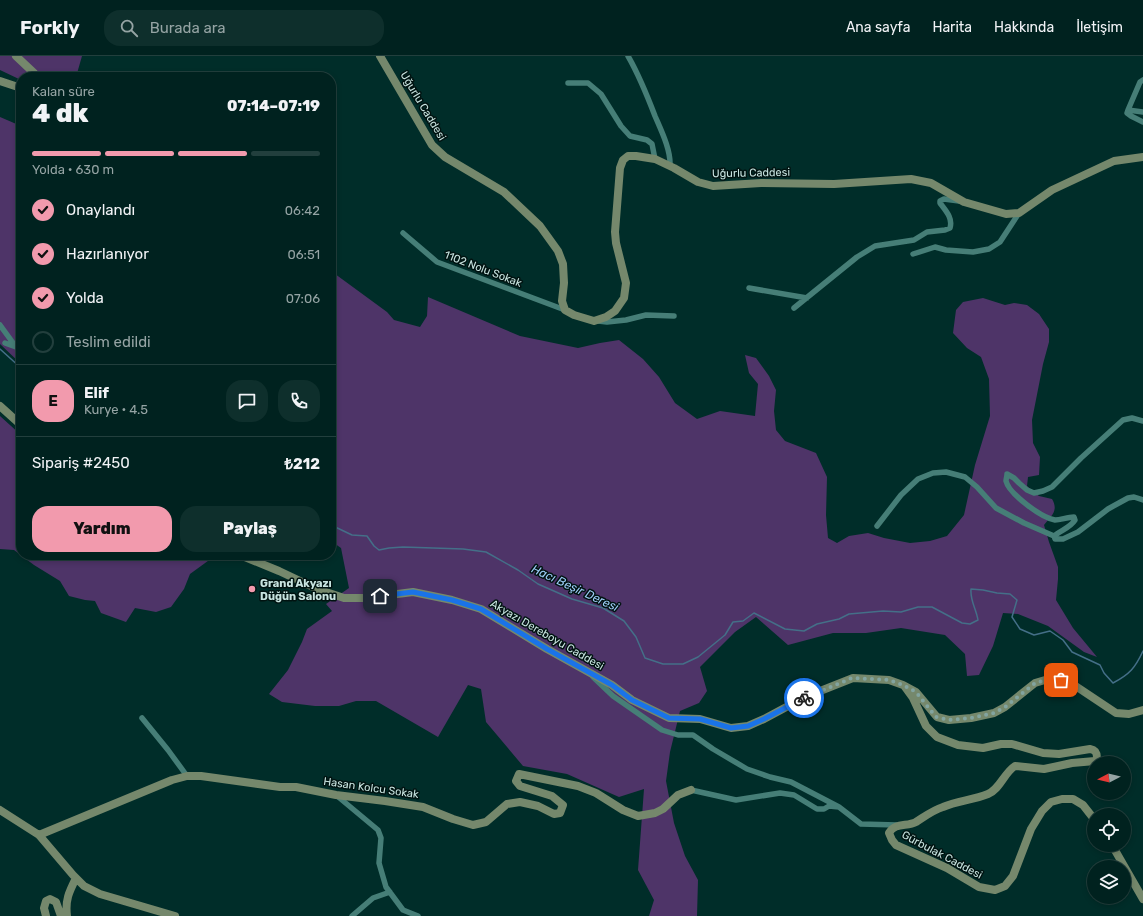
<!DOCTYPE html>
<html lang="tr">
<meta charset="utf-8">
<style>
:root{--surface:#00221f;--page:#0e2f2c;--text:#f1f3f6;--muted:#95a4a4;--line:#223f3d;--accent:#f29aad}
body{margin:0;font-family:Rubik,sans-serif;background:var(--page);color:var(--text);height:100vh;display:flex;flex-direction:column;font-size:15px;white-space:nowrap}
*{box-sizing:border-box;margin:0}
p{font-size:13px;color:var(--muted)}
.icon{flex:none;width:22px;height:22px;fill:none;stroke:currentColor;stroke-width:2;stroke-linecap:round;stroke-linejoin:round}
.map{position:relative;flex:1;overflow:hidden}
.details{position:absolute;left:16px;top:16px;width:320px;height:488px;display:flex;flex-direction:column;background:var(--surface);border-radius:16px;box-shadow:0 2px 6px #0003,0 0 0 1px var(--line)}
.details>*{flex:none}
.needle{width:26px;rotate:263deg}
.tools{position:absolute;left:1087px;top:700px;display:grid;gap:8px}
.tools a{display:grid;place-items:center;width:44px;height:44px;border-radius:50%;background:var(--surface);box-shadow:0 2px 6px #0003,0 0 0 1px var(--line);font-size:20px}
.pin{position:absolute;display:grid;place-items:center;width:34px;height:34px;color:#fff;margin:-17px;border-radius:8px;box-shadow:0 2px 6px #0006}
.courier{position:absolute;display:grid;place-items:center;width:40px;height:40px;margin:-20px;border:3px solid #1a73e8;border-radius:50%;background:#fff;color:#222;box-shadow:0 1px 5px #0007}
.summary em{font-style:normal;font-weight:800}
.summary div{display:flex;flex-direction:column-reverse}
.summary{display:flex;align-items:center;justify-content:space-between;height:68px;padding:0 16px}
h1{font-size:26px;font-weight:800;line-height:30px}
.bar{display:grid;grid-template-columns:repeat(4,1fr);gap:6px 4px;align-content:center;height:48px;padding:0 16px}
.bar i{height:5px;border-radius:3px;background:var(--line)}
.bar .on{background:var(--accent)}
.bar p{grid-column:span 4}
.line{display:flex;align-items:center;gap:10px;padding:0 16px;border-top:1px solid var(--line)}
.line div{flex:1}
.round{display:grid;place-items:center;flex:none;width:42px;height:42px;border-radius:16px;background:var(--page)}
ol{padding:0 16px;list-style:none}
li{display:flex;align-items:center;gap:12px;height:44px}
li p{margin-inline-start:auto}
li .icon{padding:4px;border-radius:50%;background:var(--accent);color:#111;stroke-width:4}
li:last-child{color:var(--muted)}
li i{width:22px;height:22px;border:2px solid var(--line);border-radius:50%}
.button{display:flex;gap:8px;margin-top:auto;padding:8px 16px}
.button a{flex:1;height:46px;border-radius:16px;background:var(--accent);color:#111;font-size:16px;font-weight:800;line-height:46px;text-align:center}
.button a+a{background:var(--page);color:var(--text)}
header{display:flex;align-items:center;gap:24px;box-sizing:border-box;height:56px;padding:0 20px;background:var(--surface);border-bottom:1px solid var(--line)}
header strong{font-size:19px}
nav{display:flex;gap:22px;margin-inline-start:auto;font-size:14px}
.search{width:280px;height:36px;background:var(--page);display:flex;align-items:center;gap:10px;box-sizing:border-box;padding:0 14px;border-radius:16px;color:var(--muted);font-size:15px}
.map>svg:first-child{display:block}
.green{fill:#4e3468}
.lines{fill:none;stroke-linecap:round;stroke-linejoin:round}
.stream{stroke:#446f88;stroke-width:1.5}
.street{stroke:#467e77;stroke-width:5.5}
.secondary{stroke:#75886c;stroke-width:8}
.done{stroke:#82a4a0;stroke-width:4;stroke-dasharray:0 7.2}
.route{stroke:#1a73e8;stroke-width:5}
.poi-dot{fill:#f29aad;stroke:#001311;stroke-width:1.5}
.labels{text-anchor:middle;dominant-baseline:central;stroke-width:3;stroke-linejoin:round;paint-order:stroke}
.street-label{font-size:11px;fill:#c8e4e0;stroke:#001311}
.poi-label{font-size:11px;font-weight:bold;fill:#c8e4e0;stroke:#001311;text-anchor:start}
.water-label{font-size:12px;font-style:italic;fill:#9dcdf7;stroke:#001311}
</style>
<header>
<strong>Forkly</strong>
<div class="search"><svg class="icon" aria-label="search" viewBox="0 0 24 24"><circle cx="10" cy="10" r="6"/><path d="M15 15l6 6"/></svg>Burada ara</div>
<nav><a>Ana sayfa</a><a>Harita</a><a>Hakkında</a><a>İletişim</a></nav>
</header>
<div class="map">
<svg width="1143" height="860" viewBox="0 0 1143 860">
<rect width="100%" height="100%" fill="#002d29"/>
<path class="green" d="M0,0H82L76,21H21V24L0,14Z
M0,61L21,70V308L0,288Z
M331,215L387,256L394,264L420,271L427,260L428,241L520,280L578,292L600,287L619,284L643,303L659,321L675,347L697,363L720,355L755,360L758,328L749,317L745,299L756,302L769,320L776,334L774,355L776,374L785,385L816,397L827,421L826,459L828,482L837,487L849,480L868,477L884,482L910,487L930,485L947,480L964,459L975,409L990,360L989,323L981,301L967,292L953,277L956,254L963,246L983,242L1005,249L1014,247L1027,249L1039,258L1049,273V286L1043,308L1032,364L1033,387L1040,401L1039,419L1028,421L1027,430L1039,440L1052,443C1059,455 1051,460 1044,469L1049,486L1058,511V523L1056,544L1073,572L1097,601L1084,596L1048,570L1018,558L1003,557L993,590L979,619L967,620L965,598L945,579L901,572L866,577H833L788,589L756,561L735,576L700,611L707,635L699,647L680,655L670,696L666,725L674,767L685,800L698,824L697,860H649L654,844L638,814L644,733L619,741L567,718L523,710L486,666L481,633L468,629L438,681L376,645H356L339,650H315L282,646L269,638L288,614L302,586L307,573L332,555L326,548L349,532L341,492L331,485Z
M0,360L21,379V499H211L212,502L190,518L184,533L171,551L156,556L135,552L126,566L101,557L95,545L85,544L69,540L60,525L34,509L14,494L0,493Z"/>
<g class="lines">
<path class="stream" d="M0,293L21,312
M331,469L352,479L367,480L374,490L379,494L389,492L403,491L463,493L486,496L518,514L538,528L572,543L603,552L624,565L636,581L645,602L663,608H683L698,601L725,579L733,566L743,565L754,557L785,573L804,575L817,568L839,563L849,558L883,555L901,556L918,551H932L962,567L970,568L978,564C976,552 970,545 971,533L983,534L997,537L1010,538L1017,544L1012,561L1020,573L1034,579L1050,575L1063,584L1072,596L1100,609L1104,617L1113,627C1130,618 1135,612 1143,595"/>
<path class="street" d="M628,0C639,19 647,39 655,60C661,74 671,94 670,110
M568,27H588L601,38L621,70L630,80L647,84L652,88L655,103
M1128,54L1140,26L1143,24
M1143,56L1128,54L1127,57L1131,60L1143,66
M403,177L437,206L565,254
M913,198L935,191L946,194L973,196L989,193L1000,186L1019,157
M749,232L807,242
M794,252L857,201L875,190L914,184L927,176L945,174L950,172C953,162 946,155 940,147V145L944,143L959,145
M598,265L607,266L626,264L646,259L674,260
M0,269L16,291L5,287
M877,470L901,439L918,423L933,417L946,416L965,421L977,431L996,452L1024,467L1054,480L1055,483H1063L1078,476L1108,453L1128,442L1134,441L1143,444
M1054,480C1061,474 1070,472 1075,464L1074,461C1067,461 1061,464 1055,464C1042,462 1009,438 1006,425C1006,423 1007,421 1007,418L1014,422L1019,427L1027,434L1034,437L1043,435L1052,431L1081,402L1123,364L1132,362L1143,365
M593,621L613,640L662,674L678,679H693L713,693L747,713L770,721L791,726L839,751
M142,662L168,694L187,720
M691,734L736,744L780,737L794,739L817,753H824L829,750L839,751L861,768L897,769
M336,739L378,774L381,782L379,807L386,831L403,854L418,860
M352,860L373,842L390,836"/>
<path class="secondary" d="M16,0L34,17L36,21
M380,0L432,89L445,101L504,136L540,170L558,195L563,208L564,227L562,245L565,254L574,259L594,265L606,261L615,255L624,242L626,227L616,187L615,176L620,112L623,104L628,100H636L655,103L674,112L698,126L713,130L761,127L834,128L911,123L931,127L964,146L1006,158L1019,157L1052,134L1114,105L1143,101
M0,25L21,32
M0,350L21,369
M240,499L279,515L317,533L344,542H366L413,536L452,544L481,553L547,593L612,629L632,644L669,662L700,663L731,672L748,670L764,663L805,641L853,622L889,624L903,629L916,636L937,661L949,664L971,662L994,657L1005,651L1035,627L1045,624H1061L1077,631L1116,657L1129,658L1143,654
M905,631L913,642L926,670L937,681L958,689L983,692L1001,688H1012L1043,697L1059,698L1090,693C1096,694 1097,697 1097,702L1095,705L1072,707L1044,713L1015,710C1004,717 1000,733 988,738C973,744 957,745 943,751C933,754 924,761 916,766C907,771 895,766 889,777L892,784L896,789L947,812L979,831L995,834L1005,830L1013,820L1031,773L1042,755L1051,746L1062,743H1073L1083,749L1094,763
M0,754L39,779L73,819L84,830L100,838L175,860
M39,779L172,724L187,720H201L280,731H296L336,739L385,745L423,751L453,763L473,769L486,766L507,748L520,746L538,750L554,758L560,757L563,749L552,740L520,730L516,725L519,718L578,730L596,737L623,754L638,760L655,757L663,753L678,739L691,734
M1112,789L1143,843
M46,860L44,852L46,845L50,843L56,846L61,860
M67,860C65,844 69,836 76,822"/>
</g>
<g class="lines">
<path class="done" d="M804,642L852,622L889,624L903,629L916,636L936,661L949,664L971,662L994,657L1005,651L1035,627L1046,624H1061"/>
<path class="route" d="M380,540L413,536L452,544L481,553L547,593L612,629L632,644L669,662L700,663L731,672L748,670L764,663L804,642"/>
</g>
<circle class="poi-dot" cx="252" cy="533" r="4"/>
<g class="labels">
<g class="street-label">
<text transform="translate(423 50) rotate(59)">Uğurlu Caddesi</text>
<text transform="translate(751 117) rotate(-1)">Uğurlu Caddesi</text>
<text transform="translate(483 213) rotate(21)">1102 Nolu Sokak</text>
<text transform="translate(547 579) rotate(30)">Akyazı Dereboyu Caddesi</text>
<text transform="translate(371 732) rotate(8)">Hasan Kolcu Sokak</text>
<text transform="translate(942 799) rotate(28)">Gürbulak Caddesi</text>
</g>
<g class="poi-label">
<text x="260" y="527">Grand Akyazı<tspan x="260" dy="13">Düğün Salonu</tspan></text>
</g>
<g class="water-label">
<text transform="translate(575 532) rotate(25)">Hacı Beşir Deresi</text>
</g>
</g>
</svg>
<div class="tools">
<a><svg class="needle" viewBox="-14 -14 28 28"><path d="M0-13l5 13h-10z" fill="#e53935"/><path d="M0 13l5-13h-10z" fill="#95a4a4"/></svg></a>
<a><svg class="icon" aria-label="locate" viewBox="0 0 24 24"><circle cx="12" cy="12" r="6"/><path d="M12 2v4M12 18v4M2 12h4M18 12h4"/></svg></a>
<a><svg class="icon" aria-label="layers" viewBox="0 0 24 24"><path d="M12 4l9 5-9 5-9-5zM3 14l9 5 9-5"/></svg></a>
</div>
<div class="pin" style="left:1061px;top:624px;background:#ea580c"><svg class="icon" aria-label="bag" viewBox="0 0 24 24"><path d="M5 8h14l-1 12H6zM9 8a3 3 0 0 1 6 0"/></svg></div>
<div class="pin" style="left:380px;top:540px;background:#1f2937"><svg class="icon" aria-label="home" viewBox="0 0 24 24"><path d="M3 11l9-7 9 7M6 9v11h12V9"/></svg></div>
<div class="courier" style="left:804px;top:642px"><svg class="icon" aria-label="bike" viewBox="0 0 24 24"><circle cx="6" cy="16" r="4"/><circle cx="18" cy="16" r="4"/><path d="M6 16l4-8h5l3 8M10 8l3 8H6M13 5h3"/></svg></div>
<section class="details">
<div class="summary"><div><h1>4 dk</h1><p>Kalan süre</p></div><em>07:14–07:19</em></div>
<div class="bar"><i class="on"></i><i class="on"></i><i class="on"></i><i></i><p>Yolda · 630 m</p></div>
<ol>
<li><svg class="icon" aria-label="check" viewBox="0 0 24 24"><path d="M5 12l5 5 9-10"/></svg>Onaylandı<p>06:42</p></li>
<li><svg class="icon" aria-label="check" viewBox="0 0 24 24"><path d="M5 12l5 5 9-10"/></svg>Hazırlanıyor<p>06:51</p></li>
<li><svg class="icon" aria-label="check" viewBox="0 0 24 24"><path d="M5 12l5 5 9-10"/></svg>Yolda<p>07:06</p></li>
<li><i></i>Teslim edildi</li>
</ol>
<div class="line" style="height:72px"><b class="round" style="background:var(--accent);color:#111">E</b><div><b>Elif</b><p>Kurye · 4.5</p></div><a class="round"><svg class="icon" aria-label="chat" viewBox="0 0 24 24"><path d="M4 5h16v11H9l-5 4z"/></svg></a><a class="round"><svg class="icon" aria-label="phone" viewBox="0 0 24 24"><path d="M5 4h4l2 5-3 2q2 4 5 5l2-3 5 2v4C11 20 4 13 5 4z"/></svg></a></div>
<div class="line" style="height:52px"><div>Sipariş #2450</div><b>₺212</b></div>
<div class="button"><a>Yardım</a><a>Paylaş</a></div>
</section>
</div>
